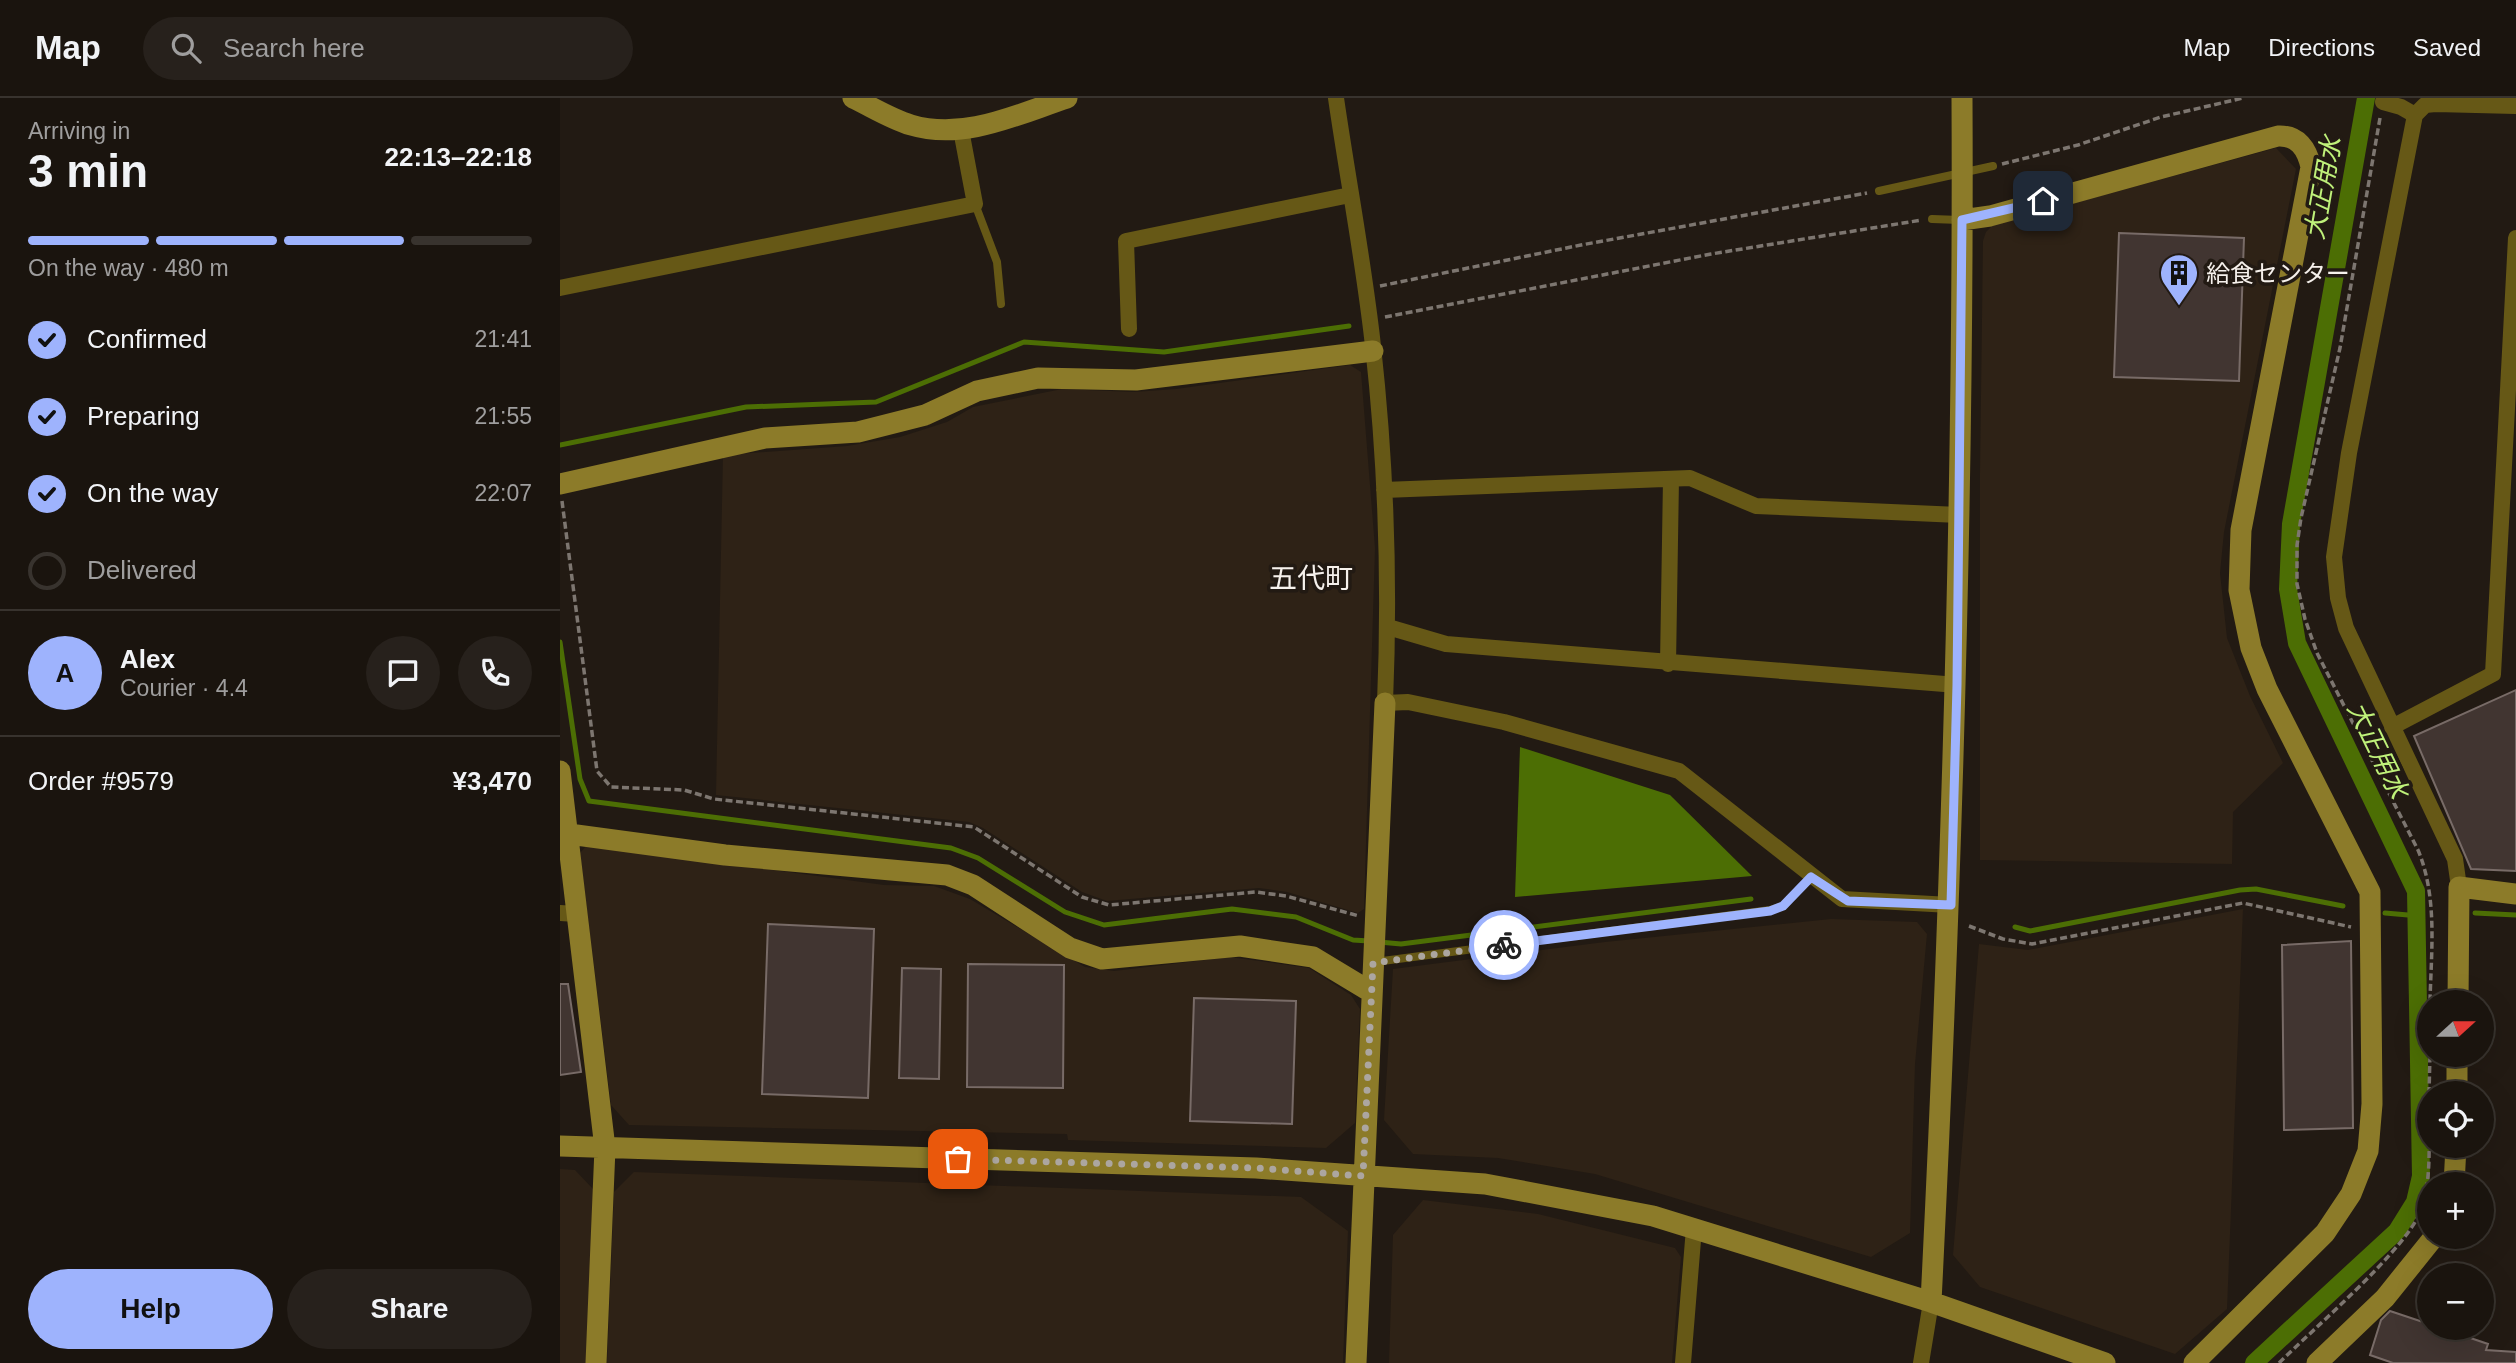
<!DOCTYPE html>
<meta charset="utf-8">
<style>
:root{--surface:#1a140e;--page:#27211c;--text:#f1f3f6;--muted:#9f9e9e;--line:#38332e;--accent:#9eb3fd}
body{margin:0;font-family:Arial,"Noto Sans JP",sans-serif;background:var(--page);color:var(--text);height:100vh;display:flex;flex-direction:column;font-size:26px;white-space:nowrap}
*{box-sizing:border-box;margin:0}
p{font-size:23px;color:var(--muted)}
.icon{flex:none;width:38px;height:38px;fill:none;stroke:currentColor;stroke-width:2;stroke-linecap:round;stroke-linejoin:round}
.map{position:relative;flex:1;overflow:hidden}
.panel{display:flex;flex-direction:column;background:var(--surface);width:560px}
.panel>*{flex:none}
.needle{width:46px;rotate:69deg}
.fabs{position:absolute;left:1857px;top:892px;display:grid;gap:14px}
.fabs a{display:grid;place-items:center;width:77px;height:77px;border-radius:50%;background:var(--surface);box-shadow:0 7px 28px #0002,0 0 0 2px var(--line);font-size:35px}
.pin{position:absolute;display:grid;place-items:center;width:60px;height:60px;color:#fff;margin:-30px;border-radius:14px;box-shadow:0 4px 10px #0006}
.courier{position:absolute;display:grid;place-items:center;width:70px;height:70px;margin:-35px;border:5px solid #9eb3fd;border-radius:50%;background:#fff;color:#222;box-shadow:0 2px 9px #0007}
.summary em{font-style:normal;font-weight:600}
.summary div{display:flex;flex-direction:column-reverse}
.summary{display:flex;align-items:center;justify-content:space-between;height:119px;padding:0 28px}
h1{font-size:46px;font-weight:600;line-height:52px}
.bar{display:grid;grid-template-columns:repeat(4,1fr);gap:10px 7px;align-content:center;height:84px;padding:0 28px}
.bar i{height:9px;border-radius:5px;background:var(--line)}
.bar .active{background:var(--accent)}
.bar p{grid-column:span 4}
.line{display:flex;align-items:center;gap:18px;padding:0 28px;border-top:2px solid var(--line)}
.line div{flex:1}
.round{display:grid;place-items:center;flex:none;width:74px;height:74px;border-radius:37px;background:var(--page)}
ol{padding:0 28px;list-style:none}
li{display:flex;align-items:center;gap:21px;height:77px}
li p{margin-inline-start:auto}
li .icon{padding:7px;border-radius:50%;background:var(--accent);color:#111;stroke-width:4}
li:last-child{color:var(--muted)}
li i{width:38px;height:38px;border:4px solid var(--line);border-radius:50%}
.primary-button{display:flex;gap:14px;margin-top:auto;padding:14px 28px}
.primary-button a{flex:1;height:80px;border-radius:42px;background:var(--accent);color:#111;font-size:28px;font-weight:600;line-height:80px;text-align:center}
.primary-button a+a{background:var(--page);color:var(--text)}
header{display:flex;align-items:center;gap:42px;box-sizing:border-box;height:98px;padding:0 35px;background:var(--surface);border-bottom:2px solid var(--line)}
header strong{font-size:33px}
nav{display:flex;gap:38px;margin-inline-start:auto;font-size:24px}
.search{width:490px;height:63px;background:var(--page);display:flex;align-items:center;gap:18px;box-sizing:border-box;padding:0 24px;border-radius:38px;color:var(--muted);font-size:26px}
main{display:flex;flex:1;min-height:0}
.map>svg:first-child{display:block}
.built{fill:#2e2216}
.water{fill:#4c6e04}
.lines{fill:none;stroke-linecap:round;stroke-linejoin:round}
.stream{stroke:#4c6e04;stroke-width:5}
.canal{stroke:#4c6e04;stroke-width:18}
.building{fill:#413531;stroke:#786b67;stroke-width:2}
.path{stroke:#7d7670;stroke-width:3.5;stroke-dasharray:7 3.5;stroke-linecap:butt}
.lane{stroke:#665816;stroke-width:8}
.street{stroke:#665816;stroke-width:16}
.secondary{stroke:#8c7b29;stroke-width:21}
.done{stroke:#aca6a0;stroke-width:7;stroke-dasharray:0 12.6}
.route{stroke:#9eb3fd;stroke-width:9}
.labels{text-anchor:middle;dominant-baseline:central;stroke-width:7;stroke-linejoin:round;paint-order:stroke}
.poi-label{font-size:24px;fill:#f6f1ec;stroke:#221a13;text-anchor:start}
.water-label{font-size:26px;font-style:italic;fill:#bff17a;stroke:#221a13}
.quarter-label{font-size:28px;fill:#f6f1ec;stroke:#221a13}
</style>
<header>
<strong>Map</strong>
<div class="search"><svg class="icon" aria-label="search" viewBox="0 0 24 24"><circle cx="10" cy="10" r="6"/><path d="M15 15l6 6"/></svg>Search here</div>
<nav><a>Map</a><a>Directions</a><a>Saved</a></nav>
</header>
<main>
<section class="panel">
<div class="summary"><div><h1>3 min</h1><p>Arriving in</p></div><em>22:13–22:18</em></div>
<div class="bar"><i class="active"></i><i class="active"></i><i class="active"></i><i></i><p>On the way · 480 m</p></div>
<ol>
<li><svg class="icon" aria-label="check" viewBox="0 0 24 24"><path d="M5 12l5 5 9-10"/></svg>Confirmed<p>21:41</p></li>
<li><svg class="icon" aria-label="check" viewBox="0 0 24 24"><path d="M5 12l5 5 9-10"/></svg>Preparing<p>21:55</p></li>
<li><svg class="icon" aria-label="check" viewBox="0 0 24 24"><path d="M5 12l5 5 9-10"/></svg>On the way<p>22:07</p></li>
<li><i></i>Delivered</li>
</ol>
<div class="line" style="height:126px"><b class="round" style="background:var(--accent);color:#111">A</b><div><b>Alex</b><p>Courier · 4.4</p></div><a class="round"><svg class="icon" aria-label="chat" viewBox="0 0 24 24"><path d="M4 5h16v11H9l-5 4z"/></svg></a><a class="round"><svg class="icon" aria-label="phone" viewBox="0 0 24 24"><path d="M5 4h4l2 5-3 2q2 4 5 5l2-3 5 2v4C11 20 4 13 5 4z"/></svg></a></div>
<div class="line" style="height:91px"><div>Order #9579</div><b>¥3,470</b></div>
<div class="primary-button"><a>Help</a><a>Share</a></div>
</section>
<div class="map">
<svg width="1956" height="1265" viewBox="0 0 1956 1265">
<rect width="100%" height="100%" fill="#221a13"/>
<path class="built" d="M1716,50L1736,71L1664,434L1660,475L1667,540L1690,598L1723,665L1673,714L1672,766L1420,762V376L1423,143L1426,134L1433,127Z
M790,267L801,274L815,450L804,811L798,815L727,794L699,790L547,803L522,794L423,730L409,724L156,697L163,357L287,348L340,339L387,324L413,309L502,291L574,294L616,291Z
M27,747L324,787L374,788L410,801L525,869L554,873L670,859L749,870L791,897L800,911L795,1025L766,1050L508,1042L507,1036L69,1027L51,1007L20,755Z
M1683,811L1667,1211L1615,1256L1420,1189L1393,1157L1419,846L1468,852Z
M1271,821L1357,824L1367,836L1355,966L1350,1135L1311,1159L1035,1076L938,1060L853,1056L824,1022L833,871L1045,844Z
M0,1071L15,1072L34,1092L26,1265H0Z
M74,1074L741,1099L788,1133L783,1265H47L54,1094Z
M863,1102L978,1116L1115,1150L1121,1159L1112,1265H829L833,1137Z"/>
<path class="water" d="M960,649L1110,697L1192,778L955,799Z"/>
<g class="lines">
<path class="stream" d="M0,347L186,309L316,304L464,244L604,254L789,228
M0,544L20,681L29,703L391,750L418,760L505,814L544,827L672,811L736,819L793,842L809,843
M1825,815L1848,817
M1915,815L1956,817
M1455,829L1470,833L1680,792L1696,791L1783,808
M819,844L841,846L1191,801"/>
<path class="canal" d="M1694,1265L1837,1133L1855,1104L1861,1078L1856,793L1737,545L1728,491L1731,426L1806,0"/>
</g>
<path class="building" d="M1559,135L1684,140L1679,283L1554,279Z
M1956,592V773L1911,771L1854,638Z
M208,826L314,831L308,1000L202,996Z
M1791,843L1793,1030L1724,1032L1722,847Z
M408,866L504,867L503,990L407,989Z
M342,870L381,871L379,981L339,980Z
M0,886H8L21,974L0,977Z
M634,900L736,903L732,1026L630,1023Z
M1830,1213L1869,1226V1230H1881L1928,1246L1926,1252L1956,1254V1265H1833L1810,1257L1821,1222Z"/>
<g class="lines">
<path class="path" d="M1820,20L1780,250L1741,420L1737,447V486L1745,521L1757,555L1858,752C1878,800 1871,854 1870,905
M1442,66L1518,47L1601,19L1683,0
M820,188L1021,147L1307,95
M825,219L1151,156L1362,122
M2,403L37,673L51,689L124,692L154,701L414,729L522,799L549,807L696,794L726,798L799,818
M1409,828L1443,841L1472,846L1683,805L1791,829
M1869,996L1870,957
M1719,1265C1751,1233 1848,1150 1861,1112C1871,1083 1869,1052 1869,1022"/>
<path class="lane" d="M1319,93L1433,68
M415,106L437,164L441,206
M1372,121L1400,122
M815,864L1210,812L1223,808L1251,779"/>
<path class="street" d="M776,0C788,83 804,165 813,248C826,366 830,486 825,605L848,604L944,624L1119,673L1282,801L1390,807
M1824,0L1823,4L1841,9L1855,17
M0,190L415,106L401,32
M569,231L566,143L790,97
M824,392L1130,380L1196,408L1399,417
M828,529L886,546L1397,587
M1108,566L1111,381
M1832,629L1933,576L1956,140
M1899,789L1895,761L1786,530L1778,500L1774,459L1789,355L1855,17L1865,7L1876,6L1956,8
M0,815L16,816
M1123,1265L1134,1130
M1361,1265L1371,1204"/>
<path class="secondary" d="M293,0C312,9 331,21 351,27C404,43 458,16 507,0
M1402,122L1430,118L1718,38C1738,37 1747,51 1751,69L1681,432L1679,492L1691,550L1707,591L1810,794L1812,1006L1808,1053L1791,1096L1765,1135L1634,1265
M0,386L205,340L298,334L365,317L417,293L478,280L576,282L813,253
M0,673L45,1050L36,1265
M9,736L165,757L387,777L413,787L510,850L542,861L680,848L753,859L811,894
M1898,905L1899,789L1956,796
M1897,996V957
M0,1048L696,1070L925,1086L1093,1118L1371,1204L1545,1265
M1894,1087L1896,1048
M1371,1204C1391,803 1404,402 1402,0
M796,1265L825,605
M1757,1265L1825,1200L1874,1139"/>
</g>
<g class="lines">
<path class="done" d="M398,1061L696,1070L803,1078L813,865L944,847"/>
<path class="route" d="M944,847L1210,813L1223,808L1251,779L1288,803L1391,807L1397,587L1402,122L1483,103"/>
</g>
<defs>
<symbol id="building-pin" viewBox="-11 -11 22 30"><path d="M0 17L-7.5 6A9.5 9.5 0 1 1 7.5 6Z" fill="#9eb3fd" stroke="#221a13"/><path d="M-4-6H4V6H1V3H-1V6H-4ZM-2.5-4.3h1.7v1.8h-1.7ZM.8-4.3h1.7v1.8H.8ZM-2.5-1h1.7V.8h-1.7ZM.8-1h1.7V.8H.8Z" fill="#111"/></symbol>
</defs>
<g fill-rule="evenodd">
<use href="#building-pin" x="1597" y="153" width="44" height="60"/>
</g>
<g class="labels">
<g class="poi-label">
<text x="1646" y="175">給食センター</text>
</g>
<g class="water-label">
<text transform="translate(1763 90) rotate(-80)">大正用水</text>
<text transform="translate(1818 652) rotate(64)">大正用水</text>
</g>
<g class="quarter-label">
<text x="751" y="480">五代町</text>
</g>
</g>
</svg>
<div class="fabs">
<a><svg class="needle" viewBox="-14 -14 28 28"><path d="M0-13l5 13h-10z" fill="#e53935"/><path d="M0 13l5-13h-10z" fill="#9f9e9e"/></svg></a>
<a><svg class="icon" aria-label="locate" viewBox="0 0 24 24"><circle cx="12" cy="12" r="6"/><path d="M12 2v4M12 18v4M2 12h4M18 12h4"/></svg></a>
<a>+</a>
<a>−</a>
</div>
<div class="pin" style="left:398px;top:1061px;background:#ea580c"><svg class="icon" aria-label="bag" viewBox="0 0 24 24"><path d="M5 8h14l-1 12H6zM9 8a3 3 0 0 1 6 0"/></svg></div>
<div class="pin" style="left:1483px;top:103px;background:#1f2937"><svg class="icon" aria-label="home" viewBox="0 0 24 24"><path d="M3 11l9-7 9 7M6 9v11h12V9"/></svg></div>
<div class="courier" style="left:944px;top:847px"><svg class="icon" aria-label="bike" viewBox="0 0 24 24"><circle cx="6" cy="16" r="4"/><circle cx="18" cy="16" r="4"/><path d="M6 16l4-8h5l3 8M10 8l3 8H6M13 5h3"/></svg></div>
</div>
</main>
